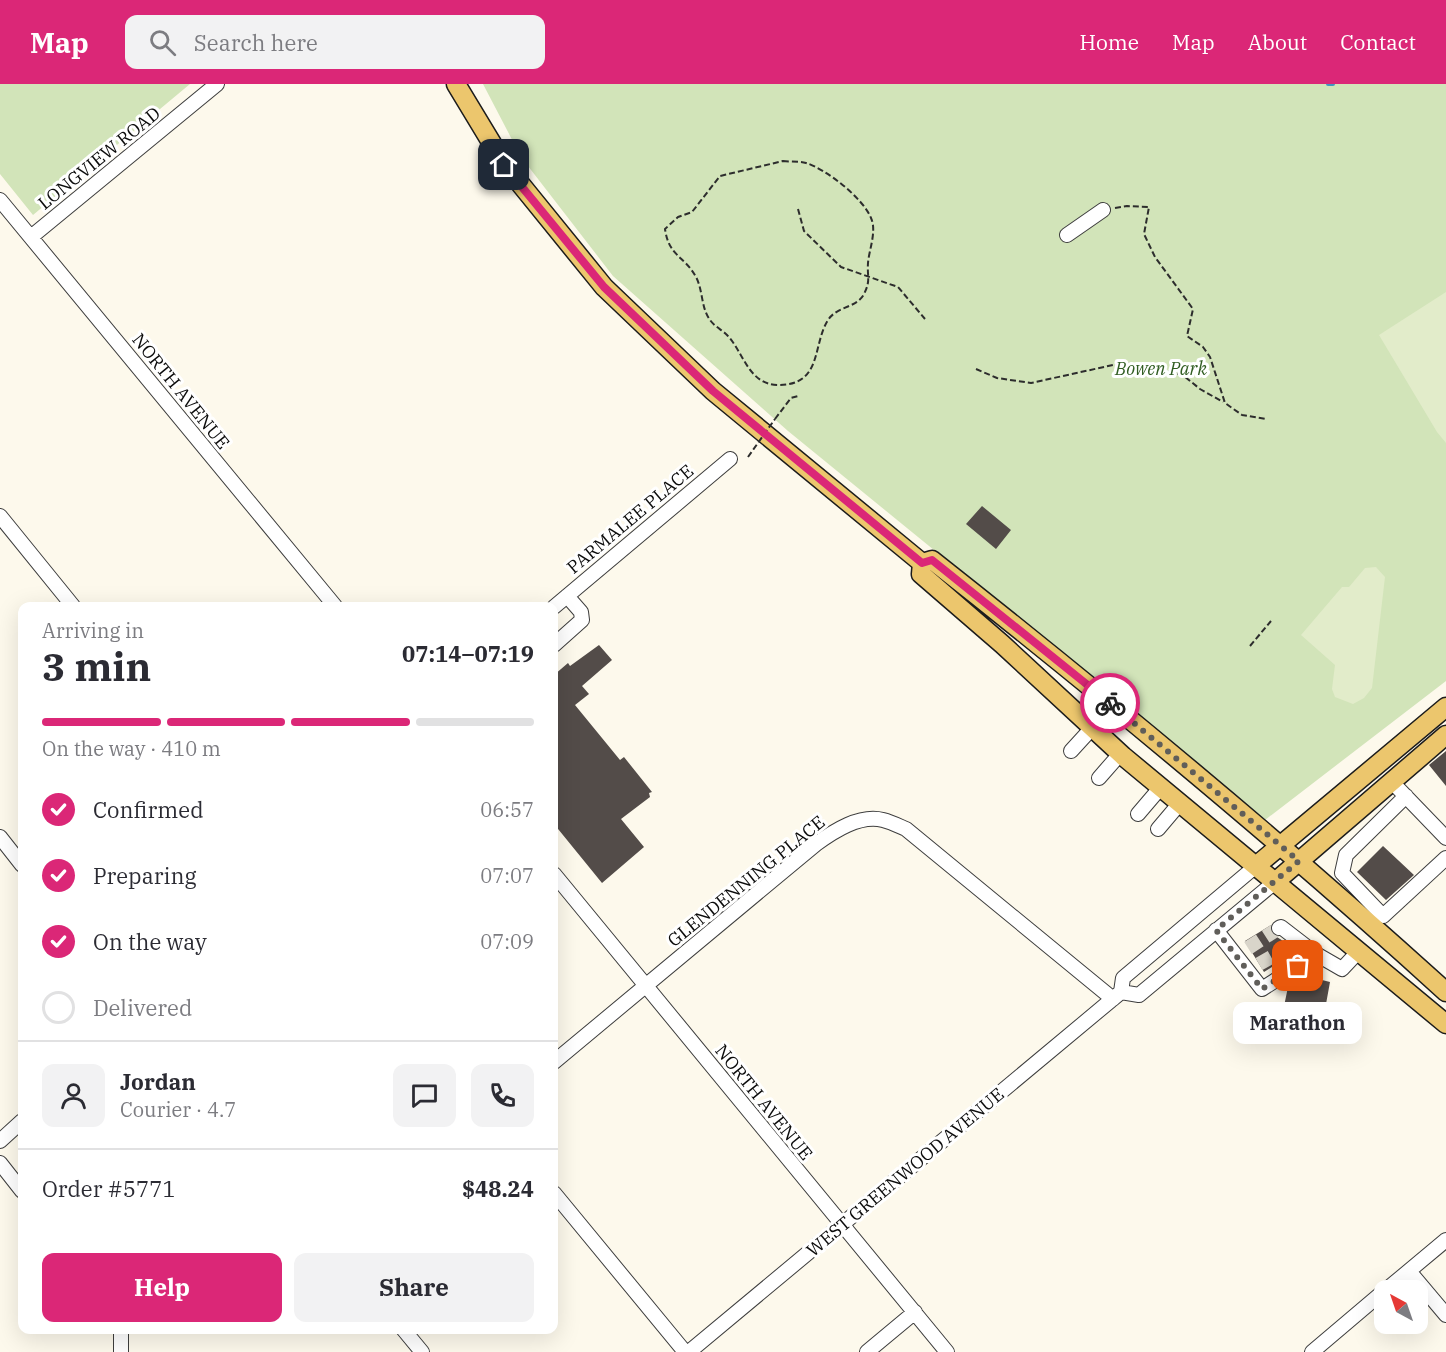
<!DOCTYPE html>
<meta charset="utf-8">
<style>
:root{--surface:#fff;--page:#f2f2f3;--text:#2b2b33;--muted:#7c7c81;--line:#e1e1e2;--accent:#db2777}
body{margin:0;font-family:"IBM Plex Serif",serif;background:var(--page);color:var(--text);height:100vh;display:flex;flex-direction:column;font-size:22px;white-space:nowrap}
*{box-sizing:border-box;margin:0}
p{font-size:20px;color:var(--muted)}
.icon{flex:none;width:33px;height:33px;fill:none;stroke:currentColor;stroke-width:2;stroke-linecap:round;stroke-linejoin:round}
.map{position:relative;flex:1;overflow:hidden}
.panel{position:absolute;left:18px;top:518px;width:540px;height:732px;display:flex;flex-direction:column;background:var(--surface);border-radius:12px;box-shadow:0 6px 24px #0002}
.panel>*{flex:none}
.needle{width:39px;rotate:320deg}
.fabs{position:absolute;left:1374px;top:1196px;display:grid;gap:12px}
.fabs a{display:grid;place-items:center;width:54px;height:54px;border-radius:12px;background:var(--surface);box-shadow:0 6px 24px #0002;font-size:30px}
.pin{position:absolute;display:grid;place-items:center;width:51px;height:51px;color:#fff;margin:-26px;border-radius:12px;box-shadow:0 3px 9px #0006}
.courier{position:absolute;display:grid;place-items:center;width:60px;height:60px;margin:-30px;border:4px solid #db2777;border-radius:50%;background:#fff;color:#222;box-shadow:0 2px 8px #0007}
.bubble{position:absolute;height:42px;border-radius:12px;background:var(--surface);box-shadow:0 6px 24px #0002;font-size:20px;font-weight:800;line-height:42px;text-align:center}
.headline em{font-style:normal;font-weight:800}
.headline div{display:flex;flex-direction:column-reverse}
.headline{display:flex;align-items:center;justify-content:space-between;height:102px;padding:0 24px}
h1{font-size:39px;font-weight:800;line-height:45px}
.bar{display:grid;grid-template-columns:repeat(4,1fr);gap:9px 6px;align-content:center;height:72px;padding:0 24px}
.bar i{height:8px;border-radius:4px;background:var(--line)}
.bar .selected{background:var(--accent)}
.bar p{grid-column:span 4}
.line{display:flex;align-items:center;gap:15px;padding:0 24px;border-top:2px solid var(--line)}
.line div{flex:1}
.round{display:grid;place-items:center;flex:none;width:63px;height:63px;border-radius:12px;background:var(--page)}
ol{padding:0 24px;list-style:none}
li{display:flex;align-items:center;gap:18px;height:66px}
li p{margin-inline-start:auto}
li .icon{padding:6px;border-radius:50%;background:var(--accent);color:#fff;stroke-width:4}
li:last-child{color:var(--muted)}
li i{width:33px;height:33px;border:3px solid var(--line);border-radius:50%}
.primary-button{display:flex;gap:12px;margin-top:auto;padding:12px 24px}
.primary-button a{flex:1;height:69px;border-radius:12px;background:var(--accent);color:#fff;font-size:24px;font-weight:800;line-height:69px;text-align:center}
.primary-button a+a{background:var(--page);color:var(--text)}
header{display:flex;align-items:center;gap:36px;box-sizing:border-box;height:84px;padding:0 30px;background:var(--accent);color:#fff}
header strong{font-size:28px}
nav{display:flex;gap:33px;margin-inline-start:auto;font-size:21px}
.search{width:420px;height:54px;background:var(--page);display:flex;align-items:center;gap:15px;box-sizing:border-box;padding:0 21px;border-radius:12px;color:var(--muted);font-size:22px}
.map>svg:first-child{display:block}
.green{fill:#d2e4b9}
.pitch{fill:#e2ecca}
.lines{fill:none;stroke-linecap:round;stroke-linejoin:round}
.stream{stroke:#4295c1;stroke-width:4}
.building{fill:#534c49}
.minor-tunnel{stroke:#d9d5ca;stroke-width:14;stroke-dasharray:14 7;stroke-linecap:butt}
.minor-casing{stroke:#3e3e3e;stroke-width:16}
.major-casing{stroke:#1c1c1c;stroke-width:21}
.path{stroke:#2d2d2d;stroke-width:2;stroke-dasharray:6 3;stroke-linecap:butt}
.minor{stroke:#fff;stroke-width:14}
.major{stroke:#ecc66d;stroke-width:18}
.path-bridge{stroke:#2d2d2d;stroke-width:2;stroke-dasharray:6 3;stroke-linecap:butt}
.done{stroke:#605e5a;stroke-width:6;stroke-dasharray:0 10.8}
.route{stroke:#db2777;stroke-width:8}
.labels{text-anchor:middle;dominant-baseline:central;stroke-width:6;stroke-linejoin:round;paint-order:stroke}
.street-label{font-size:18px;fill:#0b0b0b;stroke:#fff}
.park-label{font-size:18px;font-style:italic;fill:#315d22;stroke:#fff}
</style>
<header>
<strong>Map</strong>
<div class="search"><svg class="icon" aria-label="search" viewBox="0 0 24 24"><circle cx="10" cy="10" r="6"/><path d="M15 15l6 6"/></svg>Search here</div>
<nav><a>Home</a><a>Map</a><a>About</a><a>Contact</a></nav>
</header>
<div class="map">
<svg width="1446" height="1268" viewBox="0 0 1446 1268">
<rect width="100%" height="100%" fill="#fdf9ec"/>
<path class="green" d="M0,0H190L33,131L0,90Z
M483,0H1446V597L1265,736L788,347L613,192L521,73Z"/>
<path class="pitch" d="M1446,208V359L1437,348L1379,251Z
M1376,483L1385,493L1372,604L1364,614L1353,620L1335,613L1332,605L1335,581L1301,551L1342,503H1349L1365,484Z"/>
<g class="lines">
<path class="stream" d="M1328,0H1333"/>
</g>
<path class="building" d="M982,422L1011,446L996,465L966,440Z
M599,561L612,576L582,602L589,610L575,621L620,676L624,673L652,708L649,709L650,713L621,735L644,763L602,799L554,740V591L568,579L570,582Z
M1446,667V702L1429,681Z
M1383,762L1414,791L1386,816L1357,788Z
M1271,841V849L1289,861L1294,869L1264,888L1245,857Z
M1306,892L1330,898L1326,920L1306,932L1283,927L1288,903Z"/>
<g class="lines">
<path class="minor-tunnel" d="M1248,864L1279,844
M1259,880L1291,862"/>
<defs>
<path id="minor" d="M0,116L335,522
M1067,151L1103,126
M31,153L217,0
M0,432L73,522
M554,523L730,375
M554,561L582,536L581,528L567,512
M1071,667L1092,644
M1099,694L1120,670
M1392,698L1446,754
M1406,712L1346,771L1342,789L1383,832L1446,774
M1138,730L1161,703
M1158,745L1180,719
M0,753L22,781
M554,790L947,1268
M1279,844L1281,843L1316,870L1342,885L1358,868
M1216,846L1262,905L1316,870
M1121,908L1139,911L1275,798
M554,978L816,760C834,747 860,730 883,736C891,738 899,742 906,745L1113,915
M0,1057L22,1037
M0,1079L22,1107
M554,1109L685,1268
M1409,1187L1446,1231
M1386,1206L1446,1156
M403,1245L422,1268
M121,1268V1245
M689,1268L1121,908L1123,894L1256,782
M867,1268L915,1228
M1312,1268L1384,1207"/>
<path id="major" d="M456,0L505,81L604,203L713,307L922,479
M922,479L921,490L1002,560L1123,672L1446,940
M922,479L932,476C1108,615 1280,757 1446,908
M1256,782L1446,623
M1275,798L1446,651"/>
</defs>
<use href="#minor" class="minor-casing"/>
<use href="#major" class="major-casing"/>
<path class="path" d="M783,77C790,78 799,77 806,79C826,85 863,114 871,134C877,147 869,166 868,179C867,193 871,196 864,210C857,224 837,222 828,236C812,261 823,302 777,301C748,300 743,267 727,251C722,246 714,242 710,236C701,224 703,206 696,193C684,171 669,173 665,145L678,133L692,128L720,92Z
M1115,124L1127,122L1149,123L1144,150L1155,173L1193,225L1187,252L1203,263L1210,273L1225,319L1242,331L1266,335
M798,125L804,147L841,183L898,203L925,235
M976,285L997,294L1031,299L1122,279L1163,284L1184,292L1200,305L1223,318
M775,335L791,314L798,312
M1250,562L1271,537"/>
<use href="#minor" class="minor"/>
<use href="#major" class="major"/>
<path class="path-bridge" d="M748,373L775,335"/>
</g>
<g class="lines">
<path class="done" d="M1110,619L1299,777L1216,846L1262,905L1298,882"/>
<path class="route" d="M504,81L604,203L713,307L922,479L932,476L1110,619"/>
</g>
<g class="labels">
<g class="street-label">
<text transform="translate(99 74) rotate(-39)">LONGVIEW ROAD</text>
<text transform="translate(181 307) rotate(51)">NORTH AVENUE</text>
<text transform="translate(630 435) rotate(-40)">PARMALEE PLACE</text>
<text transform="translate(746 797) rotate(-39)">GLENDENNING PLACE</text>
<text transform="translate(764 1018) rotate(51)">NORTH AVENUE</text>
<text transform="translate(905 1088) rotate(-40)">WEST GREENWOOD AVENUE</text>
</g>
<g class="park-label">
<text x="1161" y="284">Bowen Park</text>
</g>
</g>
</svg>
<div class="fabs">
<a><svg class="needle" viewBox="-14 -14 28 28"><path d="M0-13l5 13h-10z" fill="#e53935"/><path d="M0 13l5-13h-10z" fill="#7c7c81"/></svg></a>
</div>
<div class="pin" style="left:1298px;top:882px;background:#ea580c"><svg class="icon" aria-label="bag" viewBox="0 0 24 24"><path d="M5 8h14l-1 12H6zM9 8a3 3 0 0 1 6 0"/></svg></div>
<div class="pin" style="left:504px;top:81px;background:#1f2937"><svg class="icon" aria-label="home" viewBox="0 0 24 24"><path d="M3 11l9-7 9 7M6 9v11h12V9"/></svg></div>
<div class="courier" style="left:1110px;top:619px"><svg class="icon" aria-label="bike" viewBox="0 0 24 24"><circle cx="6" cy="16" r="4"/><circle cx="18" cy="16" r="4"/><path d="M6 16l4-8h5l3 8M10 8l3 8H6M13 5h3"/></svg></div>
<div class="bubble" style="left:1233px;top:918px;width:129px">Marathon</div>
<section class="panel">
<div class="headline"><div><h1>3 min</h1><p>Arriving in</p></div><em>07:14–07:19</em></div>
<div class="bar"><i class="selected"></i><i class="selected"></i><i class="selected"></i><i></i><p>On the way · 410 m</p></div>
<ol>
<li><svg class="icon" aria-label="check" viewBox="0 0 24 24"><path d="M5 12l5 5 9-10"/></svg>Confirmed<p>06:57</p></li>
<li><svg class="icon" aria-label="check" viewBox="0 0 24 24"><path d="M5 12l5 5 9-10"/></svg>Preparing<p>07:07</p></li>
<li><svg class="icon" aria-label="check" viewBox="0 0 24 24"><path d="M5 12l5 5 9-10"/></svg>On the way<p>07:09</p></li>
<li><i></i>Delivered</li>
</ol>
<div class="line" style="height:108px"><a class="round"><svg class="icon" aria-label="person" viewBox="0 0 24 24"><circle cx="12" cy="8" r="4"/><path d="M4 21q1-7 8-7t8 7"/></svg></a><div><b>Jordan</b><p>Courier · 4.7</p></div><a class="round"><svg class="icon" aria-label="chat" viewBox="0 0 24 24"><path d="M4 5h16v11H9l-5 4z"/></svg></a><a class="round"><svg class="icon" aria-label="phone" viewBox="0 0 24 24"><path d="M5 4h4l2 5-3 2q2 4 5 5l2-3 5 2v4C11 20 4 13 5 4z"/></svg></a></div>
<div class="line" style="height:78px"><div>Order #5771</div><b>$48.24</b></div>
<div class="primary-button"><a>Help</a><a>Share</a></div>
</section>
</div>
